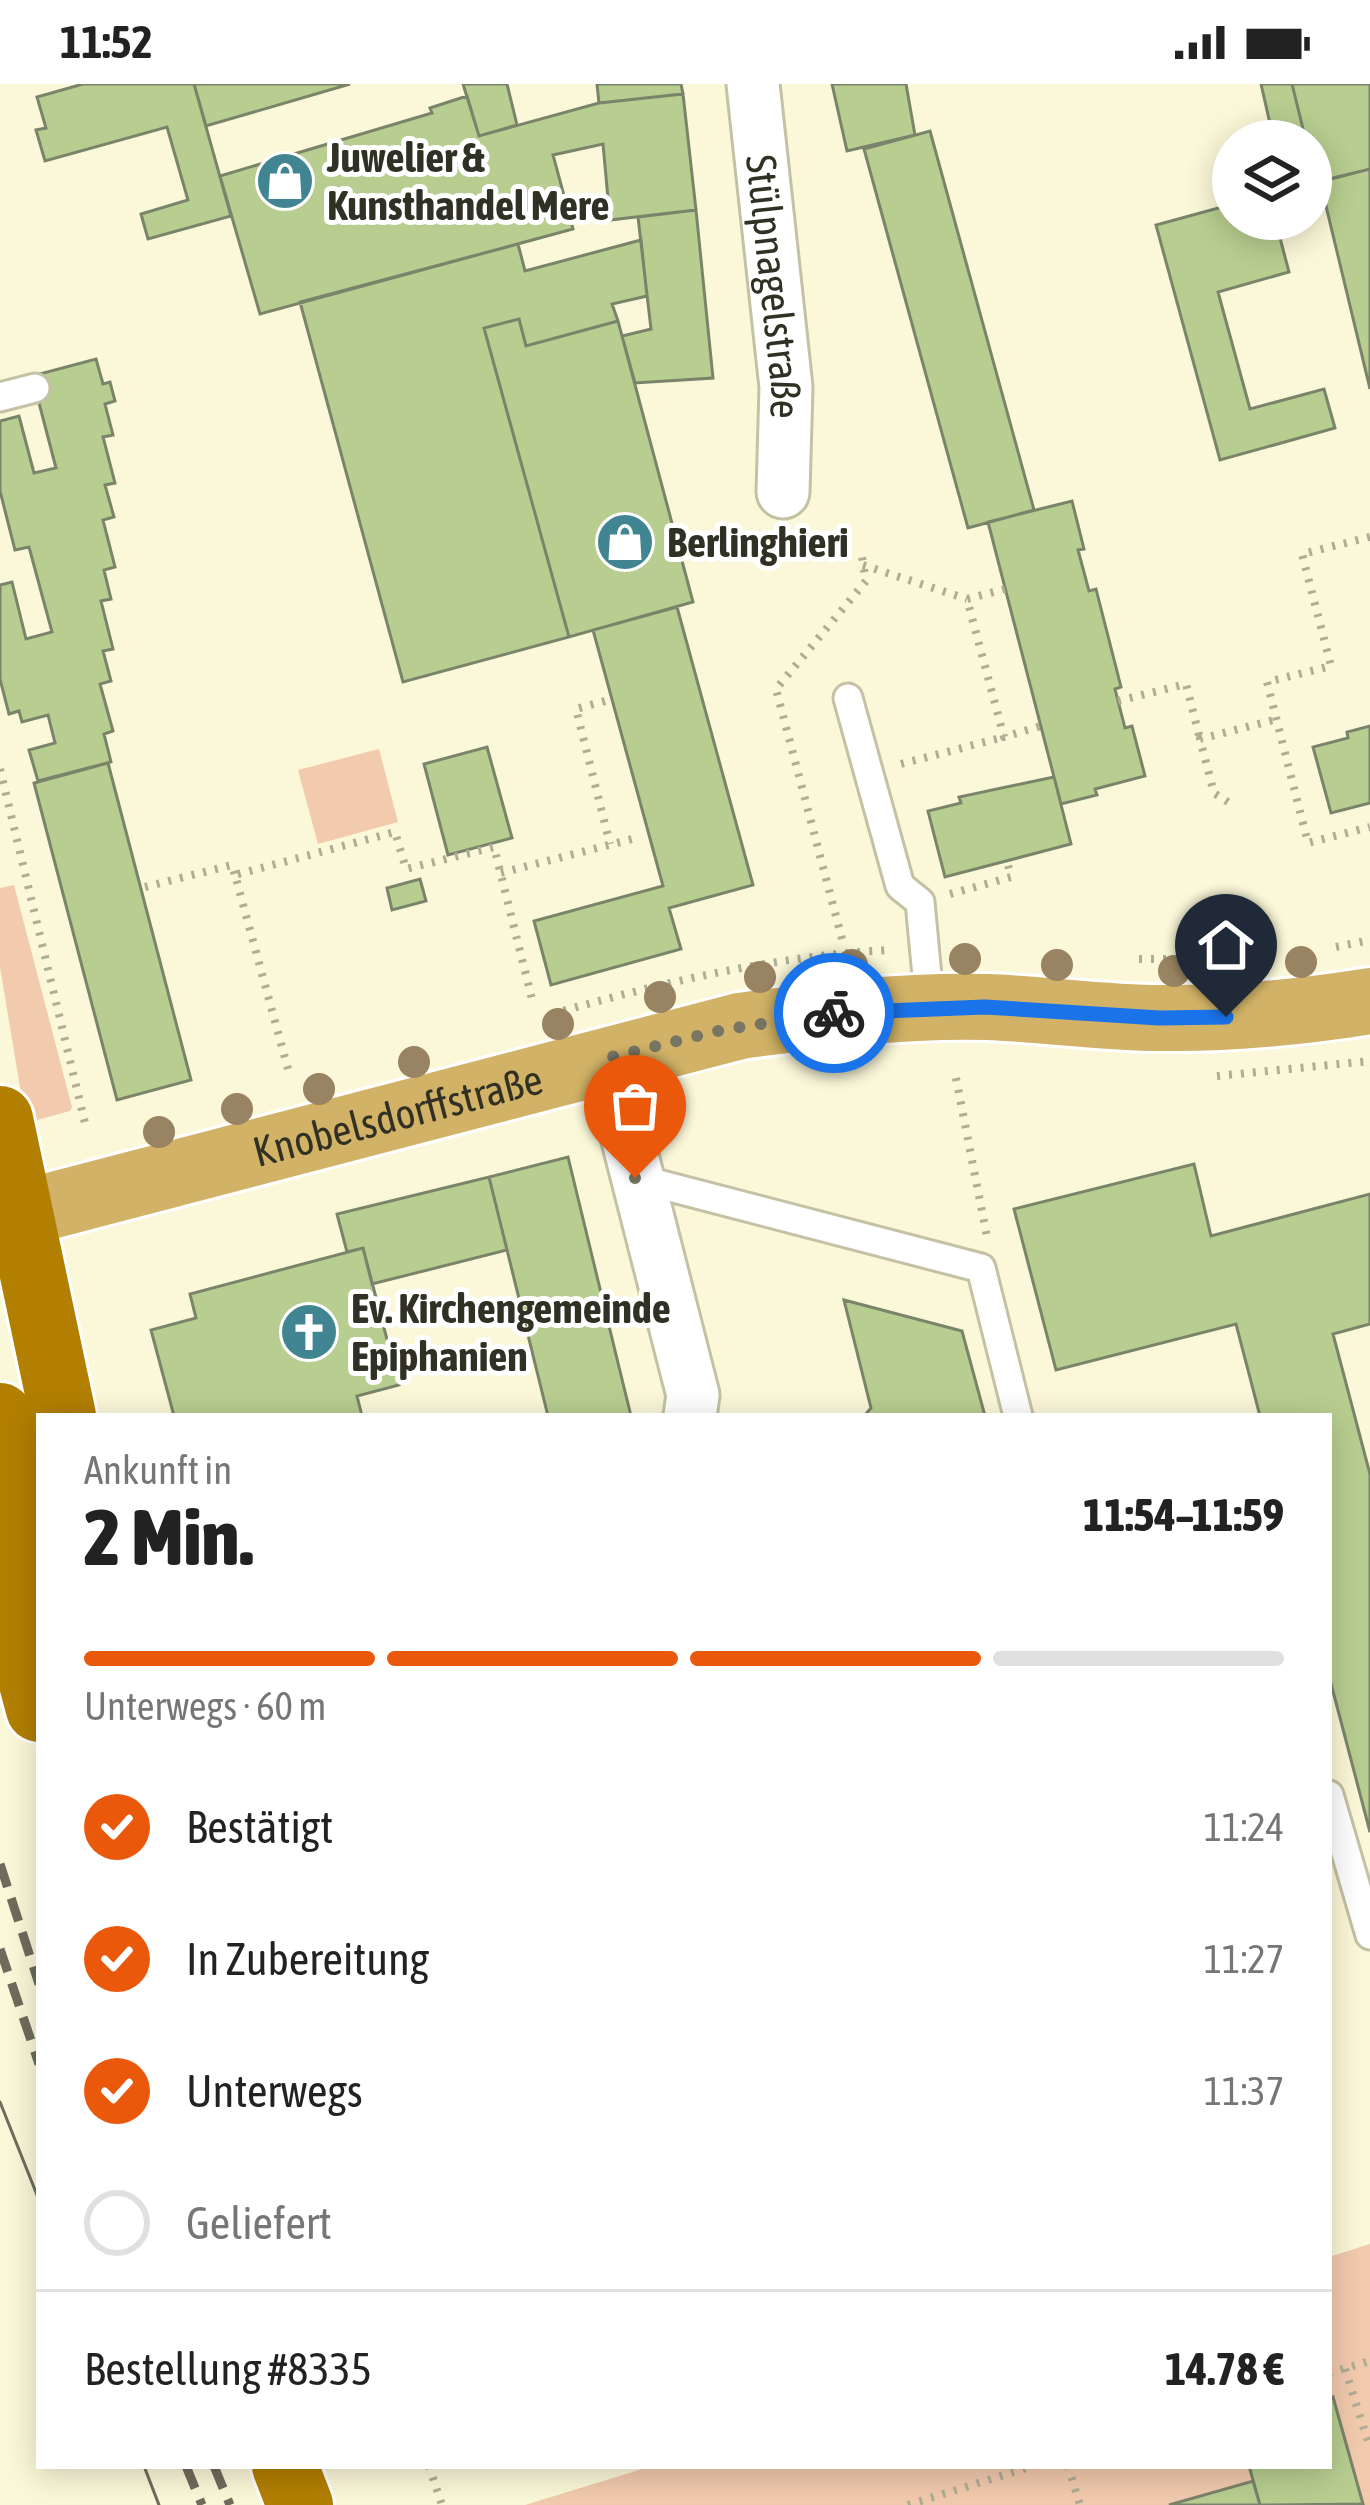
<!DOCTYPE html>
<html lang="de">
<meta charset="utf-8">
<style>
:root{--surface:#fff;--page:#f6f6f6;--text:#222;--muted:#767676;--line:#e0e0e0;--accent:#ea580c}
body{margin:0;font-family:"Asap Condensed",sans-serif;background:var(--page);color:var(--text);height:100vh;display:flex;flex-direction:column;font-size:45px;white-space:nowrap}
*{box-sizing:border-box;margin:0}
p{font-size:39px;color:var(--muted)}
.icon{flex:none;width:66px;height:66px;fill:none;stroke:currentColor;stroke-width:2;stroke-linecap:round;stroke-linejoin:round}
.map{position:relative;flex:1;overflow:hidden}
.panel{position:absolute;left:36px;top:1329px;width:1296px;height:1056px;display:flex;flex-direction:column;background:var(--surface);border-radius:0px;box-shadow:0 6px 30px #0003}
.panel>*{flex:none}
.tools{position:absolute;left:1212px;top:36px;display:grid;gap:24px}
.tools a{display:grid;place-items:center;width:120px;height:120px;border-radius:50%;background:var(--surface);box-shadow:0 6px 30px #0003;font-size:60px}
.pin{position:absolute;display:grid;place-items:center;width:102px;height:102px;color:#fff;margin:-123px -51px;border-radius:50% 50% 50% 0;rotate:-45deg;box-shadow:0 0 12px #0007}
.pin .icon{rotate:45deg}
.courier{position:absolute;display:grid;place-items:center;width:120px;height:120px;margin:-60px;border:9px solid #1a73e8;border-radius:50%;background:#fff;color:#222;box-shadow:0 3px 15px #0007}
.summary em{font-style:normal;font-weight:800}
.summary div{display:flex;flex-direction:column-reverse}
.summary{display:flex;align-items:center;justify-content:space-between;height:204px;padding:0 48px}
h1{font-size:78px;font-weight:800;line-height:90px}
.bar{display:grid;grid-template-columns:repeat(4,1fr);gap:18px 12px;align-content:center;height:144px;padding:0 48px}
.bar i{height:15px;border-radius:9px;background:var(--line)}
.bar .current{background:var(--accent)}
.bar p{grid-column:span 4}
.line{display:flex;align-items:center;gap:30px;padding:0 48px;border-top:3px solid var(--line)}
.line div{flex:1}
ol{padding:0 48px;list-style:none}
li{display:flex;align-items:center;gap:36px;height:132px}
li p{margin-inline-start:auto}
li .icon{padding:12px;border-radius:50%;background:var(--accent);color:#fff;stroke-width:4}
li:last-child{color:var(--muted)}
li i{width:66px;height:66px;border:6px solid var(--line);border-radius:50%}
.status{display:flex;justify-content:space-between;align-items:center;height:84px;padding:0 60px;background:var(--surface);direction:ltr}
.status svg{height:33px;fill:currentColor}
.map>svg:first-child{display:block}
.green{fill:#f2caad}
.building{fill:#b8ce90;stroke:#7a846a;stroke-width:3}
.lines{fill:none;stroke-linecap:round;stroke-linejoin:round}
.lane-casing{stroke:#c5c1a4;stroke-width:33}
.street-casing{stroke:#c5c1a4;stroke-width:57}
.primary-casing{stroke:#fff;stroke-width:72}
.highway-casing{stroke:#fff;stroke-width:72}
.path{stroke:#afad95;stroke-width:8;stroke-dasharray:3 9;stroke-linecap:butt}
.lane{stroke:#fff;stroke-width:27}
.street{stroke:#fff;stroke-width:51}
.primary{stroke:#d1b266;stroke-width:66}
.highway{stroke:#b27f00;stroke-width:66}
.tram{stroke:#6e6c5b;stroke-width:3}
.rail{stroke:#6e6c5b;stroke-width:9;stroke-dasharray:24 12;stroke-linecap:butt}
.tree{fill:#988362}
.done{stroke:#787663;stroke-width:12;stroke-dasharray:0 21.6}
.route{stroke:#1a73e8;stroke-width:15}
.labels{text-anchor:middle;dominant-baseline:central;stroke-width:10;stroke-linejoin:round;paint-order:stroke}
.poi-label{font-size:42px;font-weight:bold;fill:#313024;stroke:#fff;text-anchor:start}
.street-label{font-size:42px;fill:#313024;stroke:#fff}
</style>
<div class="status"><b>11:52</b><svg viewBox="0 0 49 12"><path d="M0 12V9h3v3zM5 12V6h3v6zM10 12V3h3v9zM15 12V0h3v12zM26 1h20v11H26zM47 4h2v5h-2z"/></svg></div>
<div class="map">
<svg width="1370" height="2421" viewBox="0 0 1370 2421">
<rect width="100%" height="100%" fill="#fbf8d9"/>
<path class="green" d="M379,665L398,738L318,760L298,686Z
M14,801L72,1023L70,1027L26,1039L0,883V804Z
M1370,2160V2421H525L652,2382H1329V2173Z"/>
<path class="building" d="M83,0H194L231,132L148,155L141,130L188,116L167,43L45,77L36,46L46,44L37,13Z
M194,0H350L206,42Z
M463,0H507L517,41L479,52Z
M597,0H681L683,10L599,19Z
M832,0H906L915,51L847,67Z
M1261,0H1292L1306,57H1274Z
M1292,0H1370V85L1315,99L1311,57H1306Z
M683,10L696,126L610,136L603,60L553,71L573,145L260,230L220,92L432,29L430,24L467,12L479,52L599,19Z
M930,47L1034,426L968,444L864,65Z
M1370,85V305L1320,97Z
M1233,120V135H1275L1289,188L1218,208L1250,325L1324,305L1335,344L1220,376L1156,141Z
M696,126L713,294L635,299L622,252L651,245L638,133Z
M641,156L647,212L612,220L618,237L526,262L519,235L484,244L569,553L403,598L300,218L518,160L525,187Z
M519,235L526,262L618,237L693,518L569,553L484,244Z
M96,275L103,300L110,298L115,317L105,320L113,351L103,353L115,399L105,401L114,433L103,436L115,483L104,486L111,515L101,517L113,565L103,567L111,597L100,600L113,647L104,650L111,678L38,697L29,666L55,659L48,631L22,638L19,627L9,630L0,595V501L12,498L26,555L52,548L29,463L15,466L0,407V337L19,332L34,389L56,384L32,292Z
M1072,417L1084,465L1078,466L1089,507L1096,505L1121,603L1115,605L1125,644L1132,642L1145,692L1095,705L1097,711L1061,720L988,438Z
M677,523L753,801L669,824L681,865L551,901L534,837L663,802L593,546Z
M1370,642V719L1331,729L1313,663L1348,654L1347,648Z
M487,663L512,754L448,771L424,680Z
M108,679L191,996L117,1016L34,699Z
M1054,693L1071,760L945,793L928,727L961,719L959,713Z
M420,795L426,817L392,826L387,804Z
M568,1073L619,1283L631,1332H548L489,1093Z
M1194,1080L1211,1152L1370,1110V1240L1333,1250L1370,1390V1748L1329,1592V1332H1260L1236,1240L1056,1286L1014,1125Z
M489,1093L507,1166L372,1200L363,1164L347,1168L337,1130Z
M363,1164L399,1301L357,1312L362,1332H174L151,1246L196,1234L190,1210Z
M844,1216L962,1247L985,1332H864L871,1324Z
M1333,2313L1363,2420L1260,2421L1249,2382H1329V2315Z
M1253,2397L1260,2421H1169Z"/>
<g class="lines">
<defs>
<path id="lane" d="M0,313L35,304
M848,614L900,802L920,818L930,924
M635,1094L981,1184L1018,1332
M1329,1711L1370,1851"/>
<g id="street">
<path id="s1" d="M753,0L786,303L783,408"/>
<path d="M607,974L693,1311L690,1332"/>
</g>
<g id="primary">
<path id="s2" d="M0,1135L740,942C822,931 904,921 987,923C1045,925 1103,934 1160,934C1231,935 1301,928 1370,917"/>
</g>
<path id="highway" d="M0,1035L63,1332
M0,1332L39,1488
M0,1481L39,1625
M285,2382L300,2421"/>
</defs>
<use href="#lane" class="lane-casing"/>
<use href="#street" class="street-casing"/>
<use href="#primary" class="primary-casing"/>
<use href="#highway" class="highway-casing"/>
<path class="path" d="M1370,453L1302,470L1331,582L1267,598L1308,759L1370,743
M863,481L967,515
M1005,505L967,515L1004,653L1041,642
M605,617L576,625L610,760
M1118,617L1186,600L1200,655
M901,680L1004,653
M0,685L85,1039
M1228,718L1214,709L1200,655L1277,635
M501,789L640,753
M145,803L232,781L235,791
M950,810L1011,793L1007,777
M842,855L776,605L866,497L862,473
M1336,863L1370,856
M1139,875H1208
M552,930C664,898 774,872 890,866
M288,985L235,791L395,748L406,785L494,763L533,919
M1217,992L1370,977
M956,994L987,1153
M1345,2285L1370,2364
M1329,2289L1370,2277
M429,2382L442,2421
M1068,2382L1080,2421
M908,2421L1033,2382"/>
<use href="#lane" class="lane"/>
<use href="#street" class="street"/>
<use href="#primary" class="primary"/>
<use href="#highway" class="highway"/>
<path class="tram" d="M0,2018L39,2116
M144,2382L159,2421"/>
<path class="rail" d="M0,1780L39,1900
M0,1865L39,1980
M186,2382L202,2421
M214,2382L230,2421"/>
</g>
<g class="tree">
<circle cx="965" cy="875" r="16"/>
<circle cx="1301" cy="878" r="16"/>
<circle cx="852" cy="881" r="16"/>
<circle cx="1057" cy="881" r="16"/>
<circle cx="1174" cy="887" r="16"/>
<circle cx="760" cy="893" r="16"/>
<circle cx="660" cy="913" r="16"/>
<circle cx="558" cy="940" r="16"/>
<circle cx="414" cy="978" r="16"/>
<circle cx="319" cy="1005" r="16"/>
<circle cx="237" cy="1025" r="16"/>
<circle cx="159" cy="1048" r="16"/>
</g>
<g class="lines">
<path class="done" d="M635,1094L607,974L722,946L834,929"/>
<path class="route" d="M834,929L985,923L1159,934L1226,933"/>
</g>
<defs>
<symbol id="shop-disc" viewBox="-11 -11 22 22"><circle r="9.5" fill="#418593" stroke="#fff"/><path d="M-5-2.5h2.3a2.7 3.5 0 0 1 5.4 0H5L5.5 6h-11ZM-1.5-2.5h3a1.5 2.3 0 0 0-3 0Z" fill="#fff"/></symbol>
<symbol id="church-disc" viewBox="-11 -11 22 22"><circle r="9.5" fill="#418593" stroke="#fff"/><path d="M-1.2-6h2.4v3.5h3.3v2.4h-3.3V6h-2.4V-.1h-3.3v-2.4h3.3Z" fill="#fff"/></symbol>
</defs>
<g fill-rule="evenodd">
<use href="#shop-disc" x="252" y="64" width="66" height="66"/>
<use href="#shop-disc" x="592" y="425" width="66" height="66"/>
<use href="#church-disc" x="276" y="1215" width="66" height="66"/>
</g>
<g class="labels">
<g class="poi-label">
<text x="327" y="73">Juwelier &amp;<tspan x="327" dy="48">Kunsthandel Mere</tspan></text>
<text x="667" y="458">Berlinghieri</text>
<text x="351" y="1224">Ev. Kirchengemeinde<tspan x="351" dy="48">Epiphanien</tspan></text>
</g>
<g class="street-label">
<text stroke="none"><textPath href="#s1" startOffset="204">Stülpnagelstraße</textPath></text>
<text stroke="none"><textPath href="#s2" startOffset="411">Knobelsdorffstraße</textPath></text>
</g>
</g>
</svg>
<div class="tools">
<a><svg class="icon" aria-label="layers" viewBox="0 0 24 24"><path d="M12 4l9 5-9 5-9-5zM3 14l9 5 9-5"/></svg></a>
</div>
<div class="pin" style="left:635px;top:1094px;background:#ea580c"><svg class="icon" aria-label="bag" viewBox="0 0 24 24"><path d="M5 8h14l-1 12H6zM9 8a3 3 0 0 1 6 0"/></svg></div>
<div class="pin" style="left:1226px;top:933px;background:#1f2937"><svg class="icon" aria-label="home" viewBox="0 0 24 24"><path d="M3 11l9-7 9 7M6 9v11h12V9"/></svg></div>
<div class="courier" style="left:834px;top:929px"><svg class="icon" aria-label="bike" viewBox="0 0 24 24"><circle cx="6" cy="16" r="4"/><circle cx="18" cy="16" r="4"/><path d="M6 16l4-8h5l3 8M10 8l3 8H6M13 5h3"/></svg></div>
<section class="panel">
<div class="summary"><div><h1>2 Min.</h1><p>Ankunft in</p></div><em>11:54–11:59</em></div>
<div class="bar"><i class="current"></i><i class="current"></i><i class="current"></i><i></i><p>Unterwegs · 60 m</p></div>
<ol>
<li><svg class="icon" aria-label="check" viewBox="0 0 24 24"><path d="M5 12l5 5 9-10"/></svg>Bestätigt<p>11:24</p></li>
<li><svg class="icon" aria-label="check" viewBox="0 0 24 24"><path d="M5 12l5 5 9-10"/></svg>In Zubereitung<p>11:27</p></li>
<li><svg class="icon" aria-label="check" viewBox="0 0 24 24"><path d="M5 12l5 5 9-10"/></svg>Unterwegs<p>11:37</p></li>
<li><i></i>Geliefert</li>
</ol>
<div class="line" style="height:156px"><div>Bestellung #8335</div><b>14.78 €</b></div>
</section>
</div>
